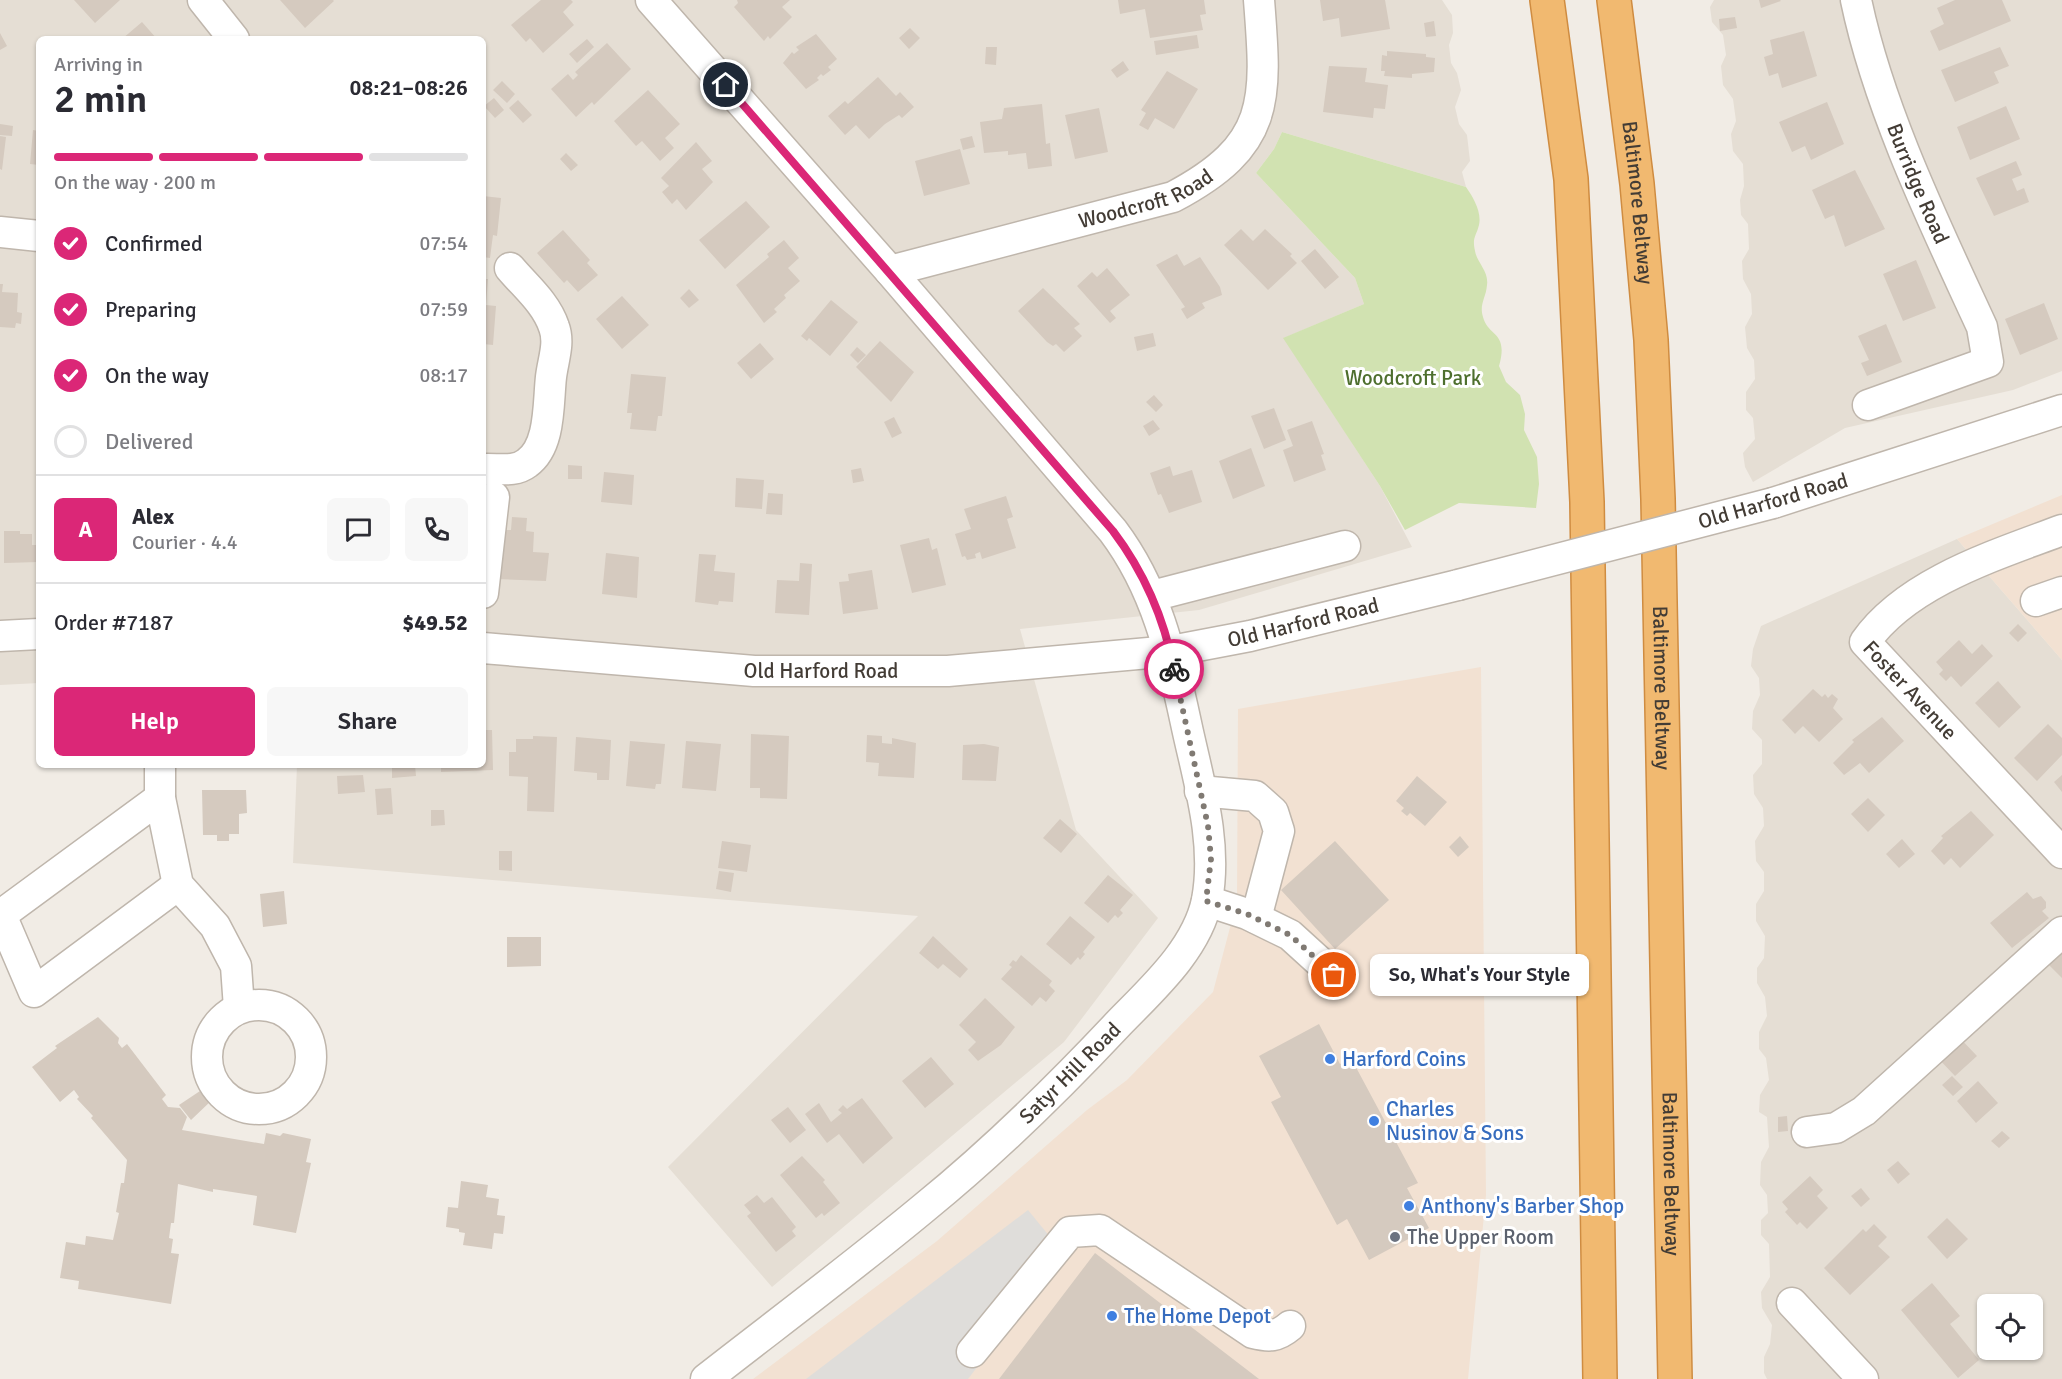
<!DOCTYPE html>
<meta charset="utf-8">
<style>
:root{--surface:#fff;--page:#f7f7f7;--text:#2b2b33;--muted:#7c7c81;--line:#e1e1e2;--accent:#db2777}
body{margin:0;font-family:Signika,sans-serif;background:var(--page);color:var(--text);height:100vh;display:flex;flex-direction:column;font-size:22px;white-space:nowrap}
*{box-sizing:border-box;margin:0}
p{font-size:20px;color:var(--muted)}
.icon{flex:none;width:33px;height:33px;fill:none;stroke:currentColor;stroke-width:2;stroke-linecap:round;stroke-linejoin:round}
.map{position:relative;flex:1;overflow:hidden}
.side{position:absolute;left:36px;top:36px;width:450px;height:732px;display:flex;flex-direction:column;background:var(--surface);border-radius:9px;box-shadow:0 2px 4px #0004}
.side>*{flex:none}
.controls{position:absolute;left:1977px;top:1294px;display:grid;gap:12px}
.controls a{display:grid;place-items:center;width:66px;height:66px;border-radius:9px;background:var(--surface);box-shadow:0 2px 4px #0004;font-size:30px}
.pin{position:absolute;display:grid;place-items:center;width:51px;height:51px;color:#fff;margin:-26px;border:3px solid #fff;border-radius:50%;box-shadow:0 2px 6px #0007}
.courier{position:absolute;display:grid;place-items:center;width:60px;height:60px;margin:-30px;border:4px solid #db2777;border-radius:50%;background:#fff;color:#222;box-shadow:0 2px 8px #0007}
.bubble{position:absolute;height:42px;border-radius:9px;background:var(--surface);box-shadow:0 2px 4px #0004;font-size:20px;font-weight:600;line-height:42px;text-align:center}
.summary em{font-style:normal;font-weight:600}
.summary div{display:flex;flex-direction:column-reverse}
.summary{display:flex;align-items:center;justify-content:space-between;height:102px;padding:0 18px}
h1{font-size:39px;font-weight:600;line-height:45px}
.bar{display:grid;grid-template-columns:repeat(4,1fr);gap:9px 6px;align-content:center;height:72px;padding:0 18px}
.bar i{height:8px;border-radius:4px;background:var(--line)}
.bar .active{background:var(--accent)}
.bar p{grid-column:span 4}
.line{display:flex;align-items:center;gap:15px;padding:0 18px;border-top:2px solid var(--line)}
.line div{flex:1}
.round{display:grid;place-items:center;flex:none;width:63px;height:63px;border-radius:9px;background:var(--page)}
ol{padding:0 18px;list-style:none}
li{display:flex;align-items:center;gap:18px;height:66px}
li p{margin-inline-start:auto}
li .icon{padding:6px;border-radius:50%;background:var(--accent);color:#fff;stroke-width:4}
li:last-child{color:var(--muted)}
li i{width:33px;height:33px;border:3px solid var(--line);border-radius:50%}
.button{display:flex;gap:12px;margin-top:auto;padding:12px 18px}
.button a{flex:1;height:69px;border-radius:9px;background:var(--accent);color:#fff;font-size:24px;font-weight:600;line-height:69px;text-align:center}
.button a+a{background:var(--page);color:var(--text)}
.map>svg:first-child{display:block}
.residential{fill:#e5ded4;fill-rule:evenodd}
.commercial{fill:#f2e1d2}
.green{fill:#d1e2b1}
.parking{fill:#dfddda}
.building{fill:#d5cabf}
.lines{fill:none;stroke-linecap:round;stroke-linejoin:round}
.minor-casing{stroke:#bfb6ac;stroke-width:33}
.highway-casing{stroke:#cf8c41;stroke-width:36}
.minor{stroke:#fff;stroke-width:30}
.highway{stroke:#f1b970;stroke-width:33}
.minor-bridge-casing{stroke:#bfb6ac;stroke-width:33;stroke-linecap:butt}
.minor-bridge{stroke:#fff;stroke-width:30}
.done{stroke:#807a73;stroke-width:6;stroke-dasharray:0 10.8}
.route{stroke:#db2777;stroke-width:8}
.shop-dot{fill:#3f7fe0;stroke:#fff;stroke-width:2}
.worship-dot{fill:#6b7280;stroke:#fff;stroke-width:2}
.labels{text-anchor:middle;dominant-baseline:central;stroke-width:6;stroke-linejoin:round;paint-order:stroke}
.street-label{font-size:21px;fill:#433c35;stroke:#fff}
.park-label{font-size:21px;fill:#4e6f2e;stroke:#fff}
.shop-label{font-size:21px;fill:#366cbe;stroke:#fff;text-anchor:start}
.worship-label{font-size:21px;fill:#5b616d;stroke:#fff;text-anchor:start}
</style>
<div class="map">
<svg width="2062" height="1379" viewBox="0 0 2062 1379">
<rect width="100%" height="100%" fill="#f1ece5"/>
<path class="residential" d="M0,0H1442L1452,15L1453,33L1449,45L1451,63L1457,73L1461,90L1455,107L1459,124L1467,135L1470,161L1462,172L1466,187L1282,132L1274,149L1256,173L1355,278L1364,304L1284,338L1380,486L1412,547L1199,610L1020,629L1076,830L1158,918L1064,1042L772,1287L668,1167L918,916L293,863L297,765H483V39H39V683L0,685Z
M1714,0H2062V371L2013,390L1845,428L1753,482L1745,467L1743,453L1755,439L1753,418L1746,410V392L1755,379L1754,360L1747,348L1745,327L1752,314L1751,294L1743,279L1742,261L1749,249L1748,224L1741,215L1740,200L1744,186L1743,164L1733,151L1731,134L1736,121L1733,99L1723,85L1721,66L1726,55L1723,35L1712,22L1710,7Z
M1957,539L2062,660V1379H1767L1764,1373V1357L1770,1344L1772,1325L1762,1308L1761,1292L1770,1277L1769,1244L1761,1235V1220L1768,1213L1767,1195L1760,1185L1761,1162L1769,1147L1767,1117L1759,1112L1760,1095L1769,1080L1766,1058L1759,1049V1032L1767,1016L1765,997L1757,983V968L1764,958L1765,936L1756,921V904L1764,891V872L1756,861L1755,841L1764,826L1763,808L1754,794L1753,775L1762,764V740L1752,729L1753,711L1760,695L1759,678L1751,666L1753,649L1761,626ZM1988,1305H2032V1350H1988Z"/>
<path class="commercial" d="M2062,495V660L1957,539Z
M1481,667L1486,1195L1468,1379H753L937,1241L1087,1110L1127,1080L1213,992L1237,901L1238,709Z"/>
<path class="green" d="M1282,132L1466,187C1473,197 1482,212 1479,225C1476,237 1472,237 1475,251C1477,263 1489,271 1487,285C1486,298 1479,304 1483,317C1488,337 1509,331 1499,366L1506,382L1520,395L1525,414L1524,430L1537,457L1539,484L1536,508L1459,503L1405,530L1380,486L1283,338L1364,304L1355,278L1256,173L1274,149Z"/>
<path class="parking" d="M1028,1210L1064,1254L968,1379H806Z"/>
<path class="building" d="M74,0H120L95,23Z
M280,0H333L334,1L305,28Z
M541,0H571L573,2L563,12L574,25L543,53L530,38L526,42L511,25Z
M737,0H790L782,7L792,17L770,39L768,36L764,41L734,7L738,3Z
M1118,0H1204L1206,14L1200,15L1203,30L1150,38L1145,9L1120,14Z
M1320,0H1385L1390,29L1341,37L1339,18L1323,21Z
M1759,0H1780L1781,1L1761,8Z
M1955,0H2002L2011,21L1939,51L1930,31L1944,24L1937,8Z
M1735,17L1737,28L1720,31L1719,19Z
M1434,21L1436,36L1426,37L1424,23Z
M142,22L157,39H122Z
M910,28L920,38L909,49L899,38Z
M1804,31L1817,76L1782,88L1778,73L1769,76L1764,57L1773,54L1770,40Z
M0,33L7,46L0,50Z
M816,34L837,59L828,67L831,70L823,76L821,74L817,78L819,80L806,89L783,63L792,52L794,54L799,50L796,47Z
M1197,35L1199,48L1156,55L1154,41Z
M587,39L594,47L577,63L569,54Z
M607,43L631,69L594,105L592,102L576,117L551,89L568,74L573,80L578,75L575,72Z
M986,47H997L996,65L985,64Z
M2000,47L2009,66L1994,72L1999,83L1955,102L1941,70Z
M1387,51L1426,54V57L1435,58L1434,72L1412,74V78L1384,76L1385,71H1381L1382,55L1387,56Z
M1123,61L1129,70L1117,78L1111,70Z
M1329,66L1367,68L1365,82L1388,85L1385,109L1374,108L1373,118L1323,112Z
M1167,71L1198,89L1174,129L1155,118L1148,130L1139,125L1146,113L1141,110Z
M878,77L896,96L900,92L914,107L902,118L899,115L885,124L869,139L856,125L845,135L828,116L845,101L848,104Z
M502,81L515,94L507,103L493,90Z
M648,90L680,124L665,138L674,148L660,161L642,141L636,146L614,121Z
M494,98L504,110L495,118L484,106Z
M518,100L532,115L523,123L509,108Z
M1827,102L1844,144L1811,160L1805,146L1792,152L1779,122Z
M1042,104L1046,144L1050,143L1052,166L1028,169L1026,153L1008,155V151L984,153L980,122L1002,119L1004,108Z
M2006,106L2020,139L1970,160L1957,127Z
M1099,108L1108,152L1075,159L1065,115Z
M0,124L13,126L12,136L0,135Z
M33,130L39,131V165L30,164Z
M0,136L6,137L2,170L0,169Z
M972,136L975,147L963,150L960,139Z
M696,142L712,161L702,169L713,182L686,210L677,199L672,204L662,192L669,186L661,178Z
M960,149L970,184L924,196L915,161Z
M566,153L578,165L571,171L560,159Z
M2016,161L2022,175L2012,179L2017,191L2024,188L2029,202L1994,216L1976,178Z
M1855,170L1885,229L1845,247L1834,215L1825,219L1812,190Z
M483,196L501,198L497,236L493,235L490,258L483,257Z
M746,201L770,227L725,269L699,240Z
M1241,229L1253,241L1265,229L1292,254L1290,256L1297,263L1268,290L1224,245Z
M563,230L590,260L587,263L598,275L578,292L567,280L564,283L537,253Z
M784,240L799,258L788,268L800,281L784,295L786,298L774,309L777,312L764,323L736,285L769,257L767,254Z
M1315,249L1339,277L1325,289L1301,261Z
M1177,254L1184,266L1200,257L1220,287L1222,295L1202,303L1205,308L1187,319L1181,309L1185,307L1156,265Z
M1916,260L1936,308L1903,321L1883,274Z
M1107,268L1130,295L1110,311L1116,318L1110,323L1077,286L1092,272L1097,277Z
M483,279H488L486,305L496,306L493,345L483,344Z
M0,284H3L2,292L18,293L17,312L22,313L21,324L16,323L15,328L0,327Z
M1043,288L1080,324L1074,328L1082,336L1064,352L1056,344L1053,346L1047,342L1018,311Z
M689,289L699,300L689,308L680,298Z
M622,296L649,325L622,349L596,319Z
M831,300L858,322L830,356L809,338L807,341L801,336Z
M2044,303L2058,339L2020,355L2005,319Z
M1886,324L1902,362L1867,376L1861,363L1869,360L1858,336Z
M1153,333L1156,346L1137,351L1134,337Z
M880,341L914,372L891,402L856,367Z
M760,343L774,359L751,379L737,363Z
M857,347L866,355L858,363L850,355Z
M631,374L666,377L662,416H658L656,431L630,429L632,413H627Z
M1154,395L1163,405L1156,412L1146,402Z
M1274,408L1286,440L1264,449L1251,416Z
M894,417L902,433L892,438L884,422Z
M1153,420L1160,429L1149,436L1143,426Z
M1312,421L1324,454L1321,455L1326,470L1294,482L1283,450L1293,446L1287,430Z
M1251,448L1265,486L1233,499L1219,461Z
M568,465L582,466V479H568Z
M1170,466L1173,476L1192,470L1202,502L1169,513L1161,494L1158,495L1150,473Z
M861,468L864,481L853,483L851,470Z
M604,472L634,475L632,505L601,502Z
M736,478L764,480L762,509L735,507Z
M768,493L783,494L782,515L766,514Z
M1006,496L1013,517L1007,519L1016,548L982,559L980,552L975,554L976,558L967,560L965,556L962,557L955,534L971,529L964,509Z
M512,517L527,518L526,531L534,532L533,552L549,553L546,581L496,579L502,530H511Z
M4,531H20V534H32V545H39V562L4,563Z
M929,538L932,550L937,548L946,585L912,593L900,545Z
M606,553L639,557L637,598L602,594Z
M699,554L716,555L714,571L735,573L733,602L719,601L718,605L695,602Z
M800,563L812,564L809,615L775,613L777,580L799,581Z
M872,570L878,609L843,614L839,582L849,581L848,574Z
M2018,624L2027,633L2018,642L2009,633Z
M1959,640L1972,654L1982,644L1993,656L1961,687L1951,676L1946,681L1939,674L1943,670L1936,662Z
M1998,681L2021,707L1999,728L1975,703Z
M1813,689L1822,697L1825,694L1828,698L1832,694L1838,699L1833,708L1843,719L1819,742L1803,726L1795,734L1782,720Z
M1882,717L1904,741L1869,773L1860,763L1844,775L1833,763L1854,742L1852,740Z
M2048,724L2062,738V755L2037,781L2014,758Z
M483,730H492L493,770L441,772V765H483Z
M751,734L789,736L787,799L760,798V788H750Z
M867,735L882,736V743L892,744V738L916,743L914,778L878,776L879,763L866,762Z
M533,736L557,737L554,812L527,811L528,777L509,776V752H516V739H533Z
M576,737L611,740L609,780H597V773L574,771Z
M630,741L665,744L661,784H656L655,789L626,786Z
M686,741L721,744L716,791L682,788Z
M984,744L999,747L996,781L962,780L963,745Z
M378,765H415L416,776L392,778V767L378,768Z
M363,775L365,792L338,794L337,776Z
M2062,775V792L2054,782Z
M1417,776L1447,802L1425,826L1410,813L1407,816L1401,811L1404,808L1396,801Z
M391,788L393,814L377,815L375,789Z
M202,790H246L247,813L239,814V834H229V841H217V835H203Z
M1868,798L1885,815L1868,832L1851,814Z
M431,810H444L445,825L431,826Z
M1971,811L1994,835L1960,868L1951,858L1944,865L1931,851L1943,838L1941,836Z
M1060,819L1077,834L1061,853L1043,838Z
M1460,836L1469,847L1458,857L1449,847Z
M1902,839L1915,854L1899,868L1886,854Z
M722,841L751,845L747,872L718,868Z
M1335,841L1389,900L1335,949L1281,890Z
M499,851H512V871L499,870Z
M719,871L734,873L731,892L716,889Z
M1108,875L1133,895L1120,910L1123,913L1118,918L1115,915L1108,923L1084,903Z
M284,891L287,924L263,927L260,894Z
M2027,892L2033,899L2041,896L2046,902V908L2042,911L2049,918L2012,948L1990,923Z
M1070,916L1095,937L1083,952L1085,954L1080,960L1078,957L1071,965L1046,944Z
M933,936L968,969L960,978L943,964L938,969L919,953Z
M507,937H541V966L507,967Z
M2062,953V978L2049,965Z
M1021,955L1052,981L1049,985L1055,991L1046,1002L1040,997L1032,1006L1001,979L1012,967L1009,965L1013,960L1016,962Z
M985,998L1015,1027L1001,1045L978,1061L968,1050L976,1042L959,1025Z
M98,1017L119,1038L118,1043L122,1048L127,1044L166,1095L162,1099L168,1107L180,1108L187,1117L182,1130L264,1144L266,1133L280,1136L283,1133L311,1139L306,1162L311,1163L296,1233L253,1225L257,1196L213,1189V1192L178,1184L174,1223H171L169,1238L173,1239L171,1253L179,1254L171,1304L78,1289L79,1281L60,1278L66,1242L85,1245L86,1236L113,1240L119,1213L116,1212L121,1183H124L127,1160L91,1118L93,1116L77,1099L79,1097L74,1090L60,1102L32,1067L57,1048L55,1046Z
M1319,1024L1340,1064L1351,1058L1418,1183L1407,1188L1429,1228L1369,1260L1347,1219L1337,1225L1271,1102L1281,1097L1259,1056Z
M1956,1034L1977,1056L1955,1076L1935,1055Z
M931,1057L954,1084L925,1108L902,1081Z
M1952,1076L1963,1087L1953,1096L1942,1085Z
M1978,1081L1998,1103L1976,1123L1957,1101Z
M203,1089L212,1100L191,1120L179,1105Z
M862,1098L893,1138L863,1164L839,1134L827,1143L805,1114L819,1103L831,1122L842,1113L838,1110L843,1105L847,1109Z
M788,1107L806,1130L790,1143L771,1120Z
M1787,1116L1788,1131L1778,1132V1117Z
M2002,1131L2010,1138L1999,1148L1991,1141Z
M802,1156L825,1180L823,1182L840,1203L824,1216L822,1213L816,1218L780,1175Z
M1898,1161L1910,1174L1898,1184L1887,1170Z
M1810,1176L1823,1190L1817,1196L1828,1208L1807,1229L1800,1222L1797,1225L1785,1212L1788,1209L1782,1202Z
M461,1181L488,1185L486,1197L499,1199L497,1215L505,1216L503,1234L494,1233L492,1249L463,1245L465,1233L459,1232V1229L446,1227L448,1207L458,1208Z
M1861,1188L1870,1199L1861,1207L1851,1196Z
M757,1195L764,1203L772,1197L796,1227L792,1231L796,1236L776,1252L747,1216L751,1213L744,1205Z
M1947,1218L1968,1239L1947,1259L1927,1237Z
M1874,1224L1887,1237L1878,1246L1890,1257L1850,1295L1824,1268L1863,1229L1866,1232Z
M1095,1253L1259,1379H999Z
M1932,1283L1960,1316L1950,1324L1979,1360L1958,1378L1901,1310Z"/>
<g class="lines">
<defs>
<g id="minor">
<path d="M203,0L234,39"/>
<path d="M651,0L890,271L1113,531C1156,588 1171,653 1186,723C1198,780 1218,841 1207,900C1197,949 1152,989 1119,1023C1058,1088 994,1151 925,1207C854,1266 779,1322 706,1379"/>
<path id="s1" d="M1856,0C1879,110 1935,225 1982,327L1988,362L1868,405"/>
<path d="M0,232L39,236"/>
<path id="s2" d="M890,271L1173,197C1271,145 1267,101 1259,0"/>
<path d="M483,469C498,468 514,473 527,463C551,446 548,403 551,377C553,360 560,343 554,327C546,303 526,287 510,268"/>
<path d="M1773,503L2062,410"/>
<path id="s3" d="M2062,530C1996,555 1907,582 1865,642L2062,853"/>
<path d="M483,593L494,497"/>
<path d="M1152,596L1345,546"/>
<path d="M2036,601L2062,592"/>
<path d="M0,636L39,634"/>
<path id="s4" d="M483,648L754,671H948L1171,651L1250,636L1458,585"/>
<path d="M160,765V798L178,885L215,926L236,966L239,1008"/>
<path d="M1200,791L1255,796L1273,812L1279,831L1256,918"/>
<path d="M160,798L1,915L34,992L178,885"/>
<path d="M1207,901L1247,914L1290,935L1334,975"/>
<circle cx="259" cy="1057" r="52"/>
<path d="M1807,1132L1836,1128L1864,1111L2062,932"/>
<path d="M1792,1303L1863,1379"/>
<path d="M972,1352L1070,1232L1100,1230L1253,1333C1269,1337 1277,1337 1290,1326"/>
</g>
<g id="highway">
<path d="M1547,0L1571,179L1587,502L1600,1379"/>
<path id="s5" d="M1614,0L1637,184L1651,340L1658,499L1675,1379"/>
</g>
</defs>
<use href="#minor" class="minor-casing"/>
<use href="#highway" class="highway-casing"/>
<use href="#minor" class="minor"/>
<use href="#highway" class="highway"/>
<defs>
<path id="minor-bridge" d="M1458,585L1773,503"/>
</defs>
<use href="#minor-bridge" class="minor-bridge-casing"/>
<use href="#minor-bridge" class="minor-bridge"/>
</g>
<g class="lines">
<path class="done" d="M1174,669L1208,826L1211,859L1206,901L1247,914L1290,935L1334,975"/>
<path class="route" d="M726,85L1113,531C1144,572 1164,618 1174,669"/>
</g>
<g class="shop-dot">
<circle cx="1330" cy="1059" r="6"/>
<circle cx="1374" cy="1121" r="6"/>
<circle cx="1409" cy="1206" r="6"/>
<circle cx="1112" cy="1316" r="6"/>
</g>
<circle class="worship-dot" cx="1395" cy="1237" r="6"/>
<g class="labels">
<g class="street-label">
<text stroke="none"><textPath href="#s1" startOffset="194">Burridge Road</textPath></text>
<text stroke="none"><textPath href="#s2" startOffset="266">Woodcroft Road</textPath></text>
<text stroke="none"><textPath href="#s5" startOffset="204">Baltimore Beltway</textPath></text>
<text transform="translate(1773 501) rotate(-16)">Old Harford Road</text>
<text stroke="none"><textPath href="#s4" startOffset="825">Old Harford Road</textPath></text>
<text stroke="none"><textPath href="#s4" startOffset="339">Old Harford Road</textPath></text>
<text stroke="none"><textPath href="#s5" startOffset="690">Baltimore Beltway</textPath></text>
<text stroke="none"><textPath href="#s3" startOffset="296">Foster Avenue</textPath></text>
<text transform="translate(1070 1073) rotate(-45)">Satyr Hill Road</text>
<text stroke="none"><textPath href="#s5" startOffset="1176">Baltimore Beltway</textPath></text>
</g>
<g class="park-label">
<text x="1413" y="378">Woodcroft Park</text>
</g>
<g class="shop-label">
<text x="1342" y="1059">Harford Coins</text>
<text x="1386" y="1109">Charles<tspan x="1386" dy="24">Nusinov &amp; Sons</tspan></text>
<text x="1421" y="1206">Anthony's Barber Shop</text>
<text x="1124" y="1316">The Home Depot</text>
</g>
<g class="worship-label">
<text x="1407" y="1237">The Upper Room</text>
</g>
</g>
</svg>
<div class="controls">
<a><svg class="icon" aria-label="locate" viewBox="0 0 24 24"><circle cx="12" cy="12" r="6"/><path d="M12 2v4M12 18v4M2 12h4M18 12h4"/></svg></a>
</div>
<div class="pin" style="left:1334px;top:975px;background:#ea580c"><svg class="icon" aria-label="bag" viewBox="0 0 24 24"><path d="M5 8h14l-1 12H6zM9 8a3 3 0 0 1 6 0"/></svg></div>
<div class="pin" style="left:726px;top:85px;background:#1f2937"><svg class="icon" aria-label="home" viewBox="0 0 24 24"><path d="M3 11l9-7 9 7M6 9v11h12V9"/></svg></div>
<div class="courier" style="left:1174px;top:669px"><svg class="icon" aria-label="bike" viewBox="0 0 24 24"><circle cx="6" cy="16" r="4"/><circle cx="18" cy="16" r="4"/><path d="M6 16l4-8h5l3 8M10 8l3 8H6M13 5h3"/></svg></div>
<div class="bubble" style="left:1370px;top:954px;width:219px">So, What's Your Style</div>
<section class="side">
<div class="summary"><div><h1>2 min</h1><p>Arriving in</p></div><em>08:21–08:26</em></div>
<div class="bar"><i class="active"></i><i class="active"></i><i class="active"></i><i></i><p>On the way · 200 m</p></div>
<ol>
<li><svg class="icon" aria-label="check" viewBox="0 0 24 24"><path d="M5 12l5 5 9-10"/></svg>Confirmed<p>07:54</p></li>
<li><svg class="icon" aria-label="check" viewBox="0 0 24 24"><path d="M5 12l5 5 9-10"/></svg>Preparing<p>07:59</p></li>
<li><svg class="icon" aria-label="check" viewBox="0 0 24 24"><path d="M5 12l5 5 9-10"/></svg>On the way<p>08:17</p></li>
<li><i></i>Delivered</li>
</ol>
<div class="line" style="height:108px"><b class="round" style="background:var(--accent);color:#fff">A</b><div><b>Alex</b><p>Courier · 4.4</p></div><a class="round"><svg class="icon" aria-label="chat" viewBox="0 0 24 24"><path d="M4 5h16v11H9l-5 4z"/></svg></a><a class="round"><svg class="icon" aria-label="phone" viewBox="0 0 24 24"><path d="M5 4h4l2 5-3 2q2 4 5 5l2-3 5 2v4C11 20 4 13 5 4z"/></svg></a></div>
<div class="line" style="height:78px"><div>Order #7187</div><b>$49.52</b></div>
<div class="button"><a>Help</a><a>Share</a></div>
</section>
</div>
